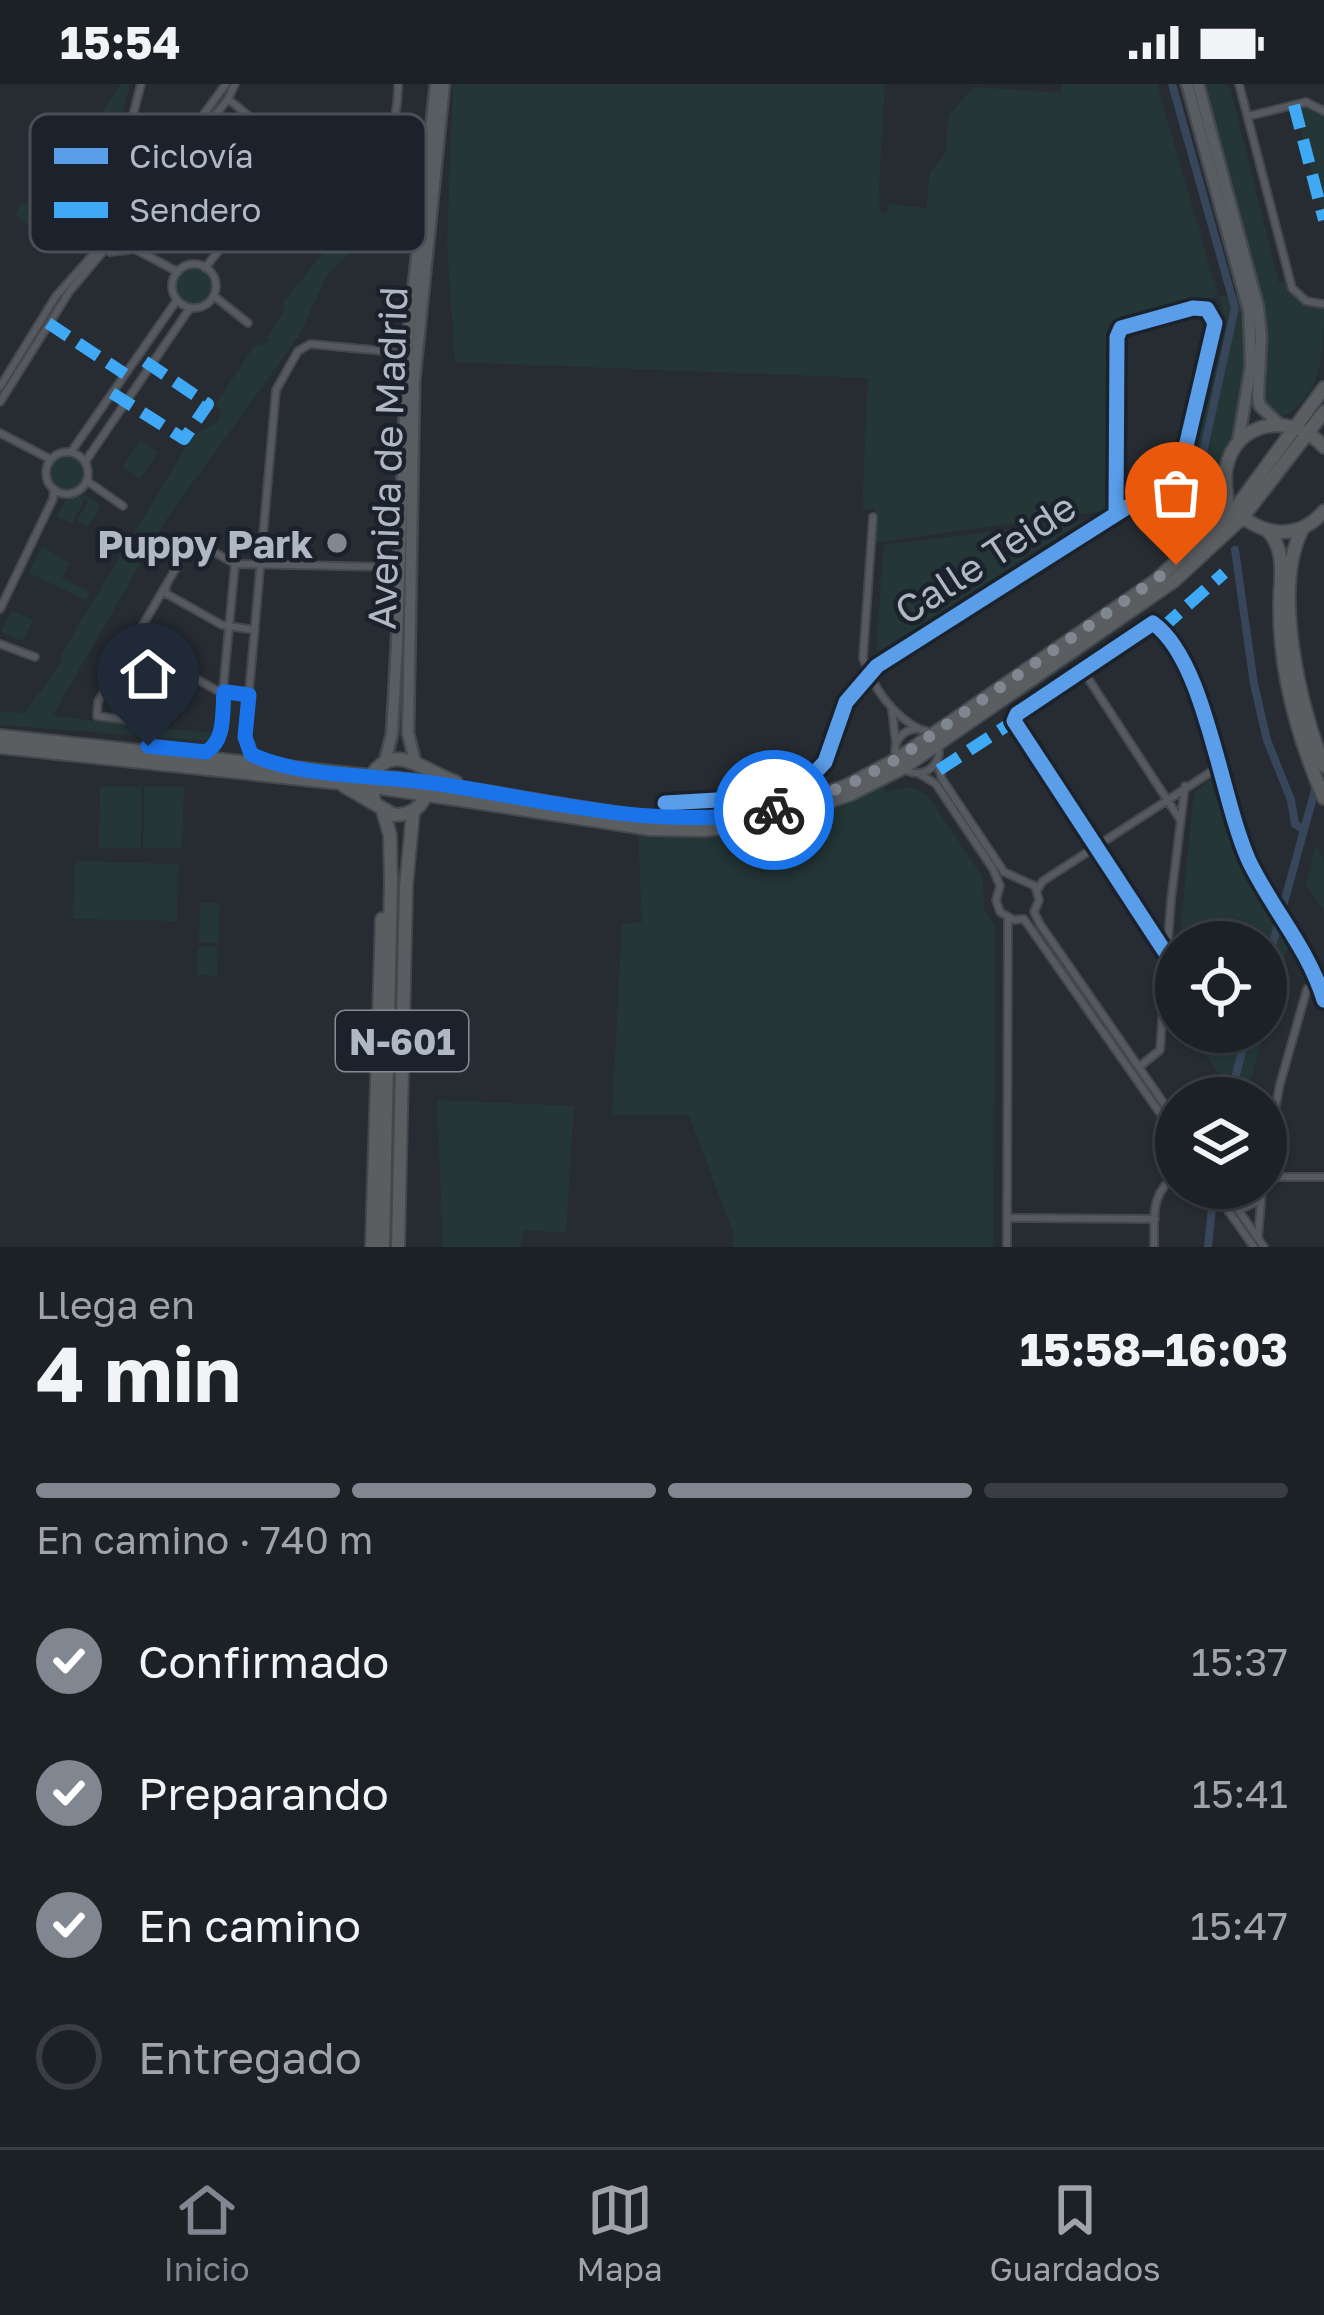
<!DOCTYPE html>
<html lang="es">
<meta charset="utf-8">
<style>
:root{--surface:#1c2126;--page:#25292e;--text:#f1f3f6;--muted:#a0a3a7;--line:#3a3e43;--accent:#808790}
body{margin:0;font-family:"Golos Text",sans-serif;background:var(--page);color:var(--text);height:100vh;display:flex;flex-direction:column;font-size:45px;white-space:nowrap}
*{box-sizing:border-box;margin:0}
p{font-size:39px;color:var(--muted)}
.icon{flex:none;width:66px;height:66px;fill:none;stroke:currentColor;stroke-width:2;stroke-linecap:round;stroke-linejoin:round}
.map{position:relative;height:1163px;overflow:hidden}
.drawer{display:flex;flex-direction:column;background:var(--surface);flex:1}
.drawer>*{flex:none}
.fabs{position:absolute;left:1155px;top:837px;display:grid;gap:24px}
.fabs a{display:grid;place-items:center;width:132px;height:132px;border-radius:50%;background:var(--surface);box-shadow:0 3px 9px #0004,0 0 0 3px var(--line);font-size:60px}
.pin{position:absolute;display:grid;place-items:center;width:102px;height:102px;color:#fff;margin:-123px -51px;border-radius:50% 50% 50% 0;rotate:-45deg;box-shadow:0 0 12px #0007}
.pin .icon{rotate:45deg}
.courier{position:absolute;display:grid;place-items:center;width:120px;height:120px;margin:-60px;border:9px solid #1a73e8;border-radius:50%;background:#fff;color:#222;box-shadow:0 3px 15px #0007}
.headline em{font-style:normal;font-weight:700}
.headline div{display:flex;flex-direction:column-reverse}
.headline{display:flex;align-items:center;justify-content:space-between;height:204px;padding:0 36px}
h1{font-size:78px;font-weight:700;line-height:90px}
.bar{display:grid;grid-template-columns:repeat(4,1fr);gap:18px 12px;align-content:center;height:144px;padding:0 36px}
.bar i{height:15px;border-radius:9px;background:var(--line)}
.bar .active{background:var(--accent)}
.bar p{grid-column:span 4}
ol{padding:0 36px;list-style:none}
li{display:flex;align-items:center;gap:36px;height:132px}
li p{margin-inline-start:auto}
li .icon{padding:12px;border-radius:50%;background:var(--accent);color:#fff;stroke-width:4}
li:last-child{color:var(--muted)}
li i{width:66px;height:66px;border:6px solid var(--line);border-radius:50%}
.status{display:flex;justify-content:space-between;align-items:center;height:84px;padding:0 60px;background:var(--surface);direction:ltr}
.status svg{height:33px;fill:currentColor}
.tabs{display:flex;justify-content:space-around;align-items:center;height:168px;border-top:3px solid var(--line);background:var(--surface);font-size:33px;color:var(--muted)}
.tabs a{display:grid;justify-items:center;gap:6px}
.tabs .active{color:var(--accent)}
.map>svg:first-child{display:block}
.green{fill:#253637}
.lines{fill:none;stroke-linecap:round;stroke-linejoin:round}
.canal{stroke:#37465b;stroke-width:8}
.street-casing{stroke:#44484d;stroke-width:10}
.primary-casing{stroke:#44484f;stroke-width:15}
.highway-casing{stroke:#43484d;stroke-width:16}
.street{stroke:#565a60;stroke-width:6}
.primary{stroke:#585d62;stroke-width:10}
.highway{stroke:#5a5e61;stroke-width:12}
.quiet{stroke:#3fa9f5;stroke-width:12;stroke-dasharray:24 12;stroke-linecap:butt}
.cycleway-casing{stroke:#1b222c;stroke-width:22}
.cycleway{stroke:#5a9eea;stroke-width:15}
.done{stroke:#808790;stroke-width:12;stroke-dasharray:0 21.6}
.route{stroke:#1a73e8;stroke-width:15}
.poi-dot{fill:#808790;stroke:#1b222c;stroke-width:4.5}
.labels{text-anchor:middle;dominant-baseline:central;stroke-width:9;stroke-linejoin:round;paint-order:stroke}
.shield{fill:#1b222c;stroke:#838b96;stroke-width:3}
.shield-label{font-size:36px;font-weight:bold;fill:#b0b8c3}
.street-label{font-size:39px;fill:#b0b8c3;stroke:#1b222c}
.poi-label{font-size:39px;font-weight:bold;fill:#b0b8c3;stroke:#1b222c;text-anchor:end}
.key{fill:#1b222c;stroke:#484f59;stroke-width:3}
.key-label{font-size:33px;fill:#b0b8c3}
</style>
<div class="status"><b>15:54</b><svg viewBox="0 0 49 12"><path d="M0 12V9h3v3zM5 12V6h3v6zM10 12V3h3v9zM15 12V0h3v12zM26 1h20v11H26zM47 4h2v5h-2z"/></svg></div>
<div class="map">
<svg width="1324" height="1163" viewBox="0 0 1324 1163">
<rect width="100%" height="100%" fill="#262c32"/>
<path class="green" d="M121,0H130L114,64L100,55L41,118L36,101C66,68 98,37 121,0Z
M453,0H885L878,120L882,129L887,130V120L926,124L930,89L946,67L948,32L974,3L1060,9L1063,0H1157L1218,212H1240C1247,257 1249,301 1236,345C1232,357 1225,369 1222,381C1217,404 1211,422 1200,444L1186,428L1183,406L1223,224L1218,212L1110,238L1106,400L1116,398V425L872,459L874,425L862,426L868,294L455,278L447,161Z
M1202,0H1224L1230,4L1279,199L1290,197L1300,213L1324,220C1324,264 1324,307 1286,331L1271,327L1264,312L1262,212Z
M1306,18L1324,27V136L1294,21Z
M405,97V112L327,191L299,252L167,434L52,632L212,649L209,657L0,641V627L25,629C37,610 53,593 63,574L60,572L193,351L218,338L221,326L215,321L255,261L259,263L270,256L267,254L285,224L282,220L327,164L355,148L372,122Z
M21,118L29,121L46,141L78,159L65,168L15,131Z
M176 203a18 18 0 1 1 36 0a18 18 0 1 1-36 0Z
M140,356L158,368L140,395L122,383Z
M50 389a17 17 0 1 1 34 0a17 17 0 1 1-34 0Z
M85,411L101,421L88,443L77,437L88,417L85,415L72,440L57,433L65,417Z
M1085,436L880,567L876,565L884,461Z
M42,462L69,479L62,494L90,508L86,516L29,489Z
M12,526L33,536L23,557L1,548Z
M1210,696L1247,786L1290,856L1266,940V858H1179L1194,709Z
M883,701L886,708L912,703L928,712L983,794L984,824L995,842L993,1163H732L734,1151L689,1031H612L622,840L642,838L638,747L766,742L842,720Z
M100,702L142,703L141,764H99Z
M144,703H184L182,765L143,764Z
M1316,761L1324,776V826L1306,801Z
M75,777L178,780L177,837L73,835Z
M200,819H220L219,859L199,858Z
M198,862H218L217,892L197,891Z
M1191,948H1264L1246,1014H1216L1220,991Z
M437,1016L574,1022L566,1149L524,1146L520,1163H443Z"/>
<g class="lines">
<path class="canal" d="M1172,0L1235,224L1193,414L1194,428L1204,437
M1235,466L1254,600L1267,656L1291,716L1295,740L1304,746
M1266,884L1323,677
M1230,1014L1247,948
M1208,1163L1214,1105"/>
<defs>
<path id="street" d="M1239,0L1292,204L1306,217L1324,220
M228,15L342,108C380,88 399,41 398,0
M1249,32L1306,18L1324,27
M106,130L116,128L130,133
M133,136L228,15L235,0
M133,136L137,146L135,158
M135,158L128,166L110,168L96,151L97,143L110,121L141,0
M131,163L178,188
M172 202a22 22 0 1 1 44 0a22 22 0 1 1-44 0Z
M205,184L294,70
M214,212L248,239
M0,303L56,212L134,125L226,0
M0,318L69,208L105,165
M0,349L50,375
M46 389a21 21 0 1 1 42 0a21 21 0 1 1-42 0Z
M71,368L177,216
M85,378L190,224
M87,397L123,422
M873,433L863,574C873,604 893,632 921,646
M166,505L165,509L222,541L255,546
M0,525L53,415L54,405
M132,558L216,606L248,611
M0,560L35,573
M1082,585L1179,734
M189,591L159,640L97,632L98,618L190,460H200L235,480L389,483
M892,626L896,660
M895 667a22 22 0 1 1 44 0a22 22 0 1 1-44 0Z
M165,664L206,667L218,659L235,480
M264,675L251,670L245,653L276,306L298,267L310,260L394,268
M937,678L942,695L1004,788L1035,802L1039,816L1034,828L1040,840L1176,1037
M918,689L936,700L993,785L1000,802L996,816L1000,828L1014,836L1023,835
M665,719L752,714L803,701L825,678L846,618L877,582L1173,394L1184,371L1215,239L1207,225L1193,224L1121,244L1117,253L1116,429
M1037,806L1043,797L1217,684
M1024,835L1176,1052
M1167,871L1014,637L1017,630L1153,539C1206,577 1220,713 1249,777C1272,825 1308,864 1324,916
M1139,983L1160,966L1171,816L1185,702
M1266,1071L1280,1000L1307,905L1318,901
M1266,1093H1324
M1212,1104L1254,1163
M1223,1104L1264,1163
M1239,1126L1260,1116
M1008,1134L1155,1135
M1258,1154L1262,1104
M1007,1163L1008,834
M1154,1163C1155,1133 1149,1111 1176,1091"/>
<path id="primary" d="M1187,0L1249,227L1251,282L1238,359
M1198,0L1258,223L1261,253L1258,313L1260,322L1279,340
M385,677L392,650L397,559L407,263L436,0
M415,678L408,649L414,298L444,0"/>
<path id="highway" d="M1241,432C1268,453 1300,455 1324,427
M1226,434C1230,417 1223,402 1226,385C1235,335 1294,328 1324,363
M1303,444C1271,502 1300,624 1324,682
M1268,447C1287,468 1280,494 1280,520C1279,587 1297,652 1324,714
M0,652L427,698L649,735L705,736L773,727L846,702L897,675L1155,497L1235,425L1324,304
M0,663L369,702L651,745L705,746L776,736L851,710L903,684L1174,497L1242,434L1324,328
M344,702L394,731C413,731 424,722 427,705
M374,718L371,692C394,656 426,688 456,698
M372,1163L382,835
M383,1163L391,799L390,751L383,727
M398,1163L406,803L413,728"/>
</defs>
<use href="#street" class="street-casing"/>
<use href="#primary" class="primary-casing"/>
<use href="#highway" class="highway-casing"/>
<use href="#street" class="street"/>
<use href="#primary" class="primary"/>
<use href="#highway" class="highway"/>
<path class="quiet" d="M1294,21L1324,136
M48,239L125,290
M112,309L184,355L208,320L137,272
M1161,545L1224,489
M939,686L1014,637"/>
<defs>
<path id="cycleway" d="M665,719L752,714L803,701L825,678L846,618L877,582L1173,394L1184,371L1215,239L1207,225L1193,224L1121,244L1117,253L1116,429
M1167,871L1014,637L1017,630L1153,539C1206,577 1220,713 1249,777C1272,825 1308,864 1324,916"/>
</defs>
<use href="#cycleway" class="cycleway-casing"/>
<use href="#cycleway" class="cycleway"/>
</g>
<g class="lines">
<path class="done" d="M774,726L846,702L897,675L1176,481"/>
<path class="route" d="M148,662L206,668C226,656 222,629 224,608H227L249,611L245,653L251,670C297,693 373,691 425,698C542,714 655,749 774,726"/>
</g>
<circle class="poi-dot" cx="337" cy="459" r="12"/>
<g class="labels">
<rect class="shield" x="336" y="927" width="132" height="60" rx="9"/>
<g class="shield-label">
<text x="402" y="957">N-601</text>
</g>
<g class="street-label">
<text transform="translate(387 374) rotate(-88)">Avenida de Madrid</text>
<text transform="translate(985 474) rotate(-33)">Calle Teide</text>
</g>
<g class="poi-label">
<text x="313" y="459">Puppy Park</text>
</g>
</g>
<rect x="30" y="30" width="396" height="138" rx="18" class="key"/>
<rect x="54" y="64" width="54" height="16" fill="#5a9eea"/>
<rect x="54" y="118" width="54" height="16" fill="#3fa9f5"/>
<g class="key-label">
<text x="129" y="84">Ciclovía</text>
<text x="129" y="138">Sendero</text>
</g>
</svg>
<div class="fabs">
<a><svg class="icon" aria-label="locate" viewBox="0 0 24 24"><circle cx="12" cy="12" r="6"/><path d="M12 2v4M12 18v4M2 12h4M18 12h4"/></svg></a>
<a><svg class="icon" aria-label="layers" viewBox="0 0 24 24"><path d="M12 4l9 5-9 5-9-5zM3 14l9 5 9-5"/></svg></a>
</div>
<div class="pin" style="left:1176px;top:481px;background:#ea580c"><svg class="icon" aria-label="bag" viewBox="0 0 24 24"><path d="M5 8h14l-1 12H6zM9 8a3 3 0 0 1 6 0"/></svg></div>
<div class="pin" style="left:148px;top:662px;background:#1f2937"><svg class="icon" aria-label="home" viewBox="0 0 24 24"><path d="M3 11l9-7 9 7M6 9v11h12V9"/></svg></div>
<div class="courier" style="left:774px;top:726px"><svg class="icon" aria-label="bike" viewBox="0 0 24 24"><circle cx="6" cy="16" r="4"/><circle cx="18" cy="16" r="4"/><path d="M6 16l4-8h5l3 8M10 8l3 8H6M13 5h3"/></svg></div>
</div>
<section class="drawer">
<div class="headline"><div><h1>4 min</h1><p>Llega en</p></div><em>15:58–16:03</em></div>
<div class="bar"><i class="active"></i><i class="active"></i><i class="active"></i><i></i><p>En camino · 740 m</p></div>
<ol>
<li><svg class="icon" aria-label="check" viewBox="0 0 24 24"><path d="M5 12l5 5 9-10"/></svg>Confirmado<p>15:37</p></li>
<li><svg class="icon" aria-label="check" viewBox="0 0 24 24"><path d="M5 12l5 5 9-10"/></svg>Preparando<p>15:41</p></li>
<li><svg class="icon" aria-label="check" viewBox="0 0 24 24"><path d="M5 12l5 5 9-10"/></svg>En camino<p>15:47</p></li>
<li><i></i>Entregado</li>
</ol>
</section>
<nav class="tabs">
<a class="active"><svg class="icon" aria-label="home" viewBox="0 0 24 24"><path d="M3 11l9-7 9 7M6 9v11h12V9"/></svg>Inicio</a>
<a><svg class="icon" aria-label="map" viewBox="0 0 24 24"><path d="M3 6l6-2 6 2 6-2v14l-6 2-6-2-6 2zM9 4v14M15 6v14"/></svg>Mapa</a>
<a><svg class="icon" aria-label="saved" viewBox="0 0 24 24"><path d="M7 4h10v16l-5-4-5 4z"/></svg>Guardados</a>
</nav>
